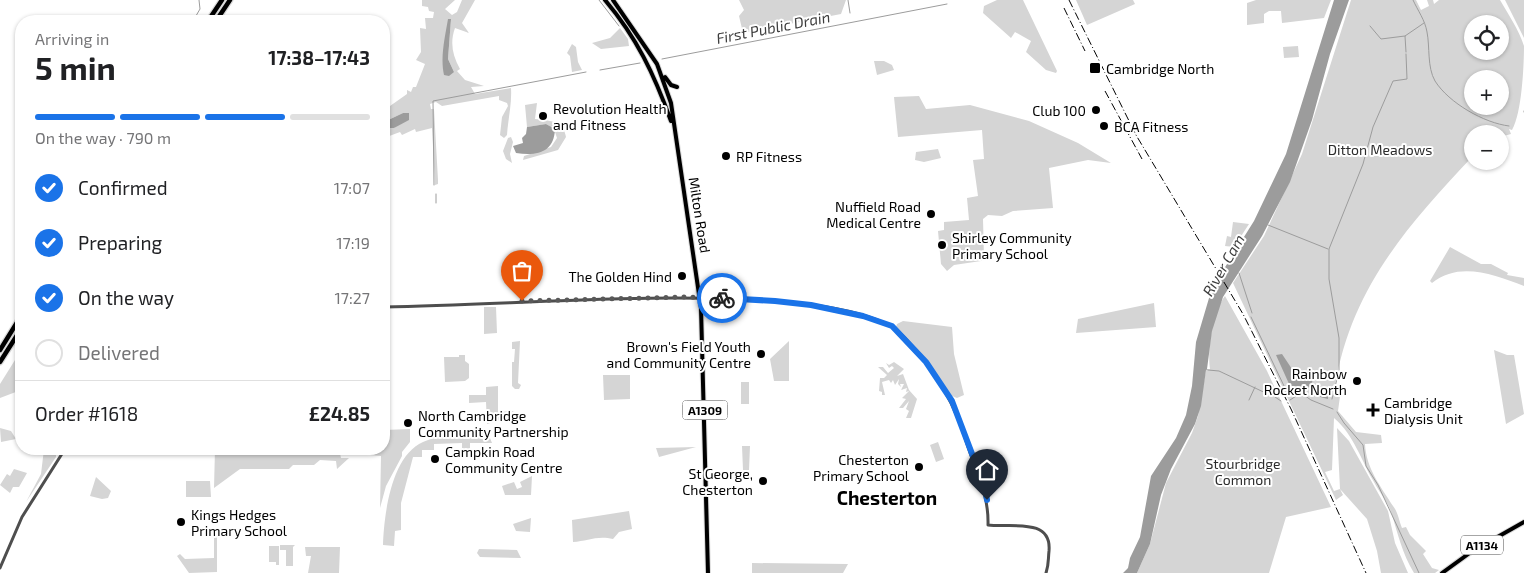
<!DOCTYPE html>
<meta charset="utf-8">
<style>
:root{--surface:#fff;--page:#f2f2f2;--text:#202124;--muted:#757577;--line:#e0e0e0;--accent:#1a73e8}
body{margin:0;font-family:"Exo 2",sans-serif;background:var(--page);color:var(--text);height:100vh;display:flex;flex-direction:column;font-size:19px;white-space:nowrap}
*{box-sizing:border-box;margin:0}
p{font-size:16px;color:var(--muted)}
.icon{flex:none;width:28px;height:28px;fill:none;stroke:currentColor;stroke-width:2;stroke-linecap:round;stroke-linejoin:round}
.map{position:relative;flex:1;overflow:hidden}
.drawer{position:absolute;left:15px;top:15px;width:375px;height:440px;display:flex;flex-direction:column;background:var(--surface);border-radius:20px;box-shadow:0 1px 4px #0004}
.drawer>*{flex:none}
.buttons{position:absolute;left:1464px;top:15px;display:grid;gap:10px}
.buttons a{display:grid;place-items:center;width:45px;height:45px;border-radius:50%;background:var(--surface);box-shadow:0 1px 4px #0004;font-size:25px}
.pin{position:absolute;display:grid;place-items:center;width:42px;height:42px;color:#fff;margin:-51px -21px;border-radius:50% 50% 50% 0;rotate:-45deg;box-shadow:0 0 5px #0007}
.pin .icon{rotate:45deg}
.courier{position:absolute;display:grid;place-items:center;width:50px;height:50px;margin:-25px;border:4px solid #1a73e8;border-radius:50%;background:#fff;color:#222;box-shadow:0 1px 6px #0007}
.overview em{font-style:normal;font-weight:700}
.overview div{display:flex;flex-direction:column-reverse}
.overview{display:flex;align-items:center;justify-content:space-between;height:85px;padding:0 20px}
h1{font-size:32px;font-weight:700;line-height:38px}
.bar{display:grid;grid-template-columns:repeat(4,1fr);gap:8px 5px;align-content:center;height:60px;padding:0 20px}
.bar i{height:6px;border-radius:4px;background:var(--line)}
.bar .active{background:var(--accent)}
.bar p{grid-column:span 4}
.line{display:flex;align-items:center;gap:12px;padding:0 20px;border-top:1px solid var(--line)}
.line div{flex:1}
ol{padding:0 20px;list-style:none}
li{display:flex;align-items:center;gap:15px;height:55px}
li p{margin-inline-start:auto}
li .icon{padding:5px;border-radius:50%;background:var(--accent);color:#fff;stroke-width:4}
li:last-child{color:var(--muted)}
li i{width:28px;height:28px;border:2px solid var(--line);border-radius:50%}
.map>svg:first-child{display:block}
.green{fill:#d5d5d5;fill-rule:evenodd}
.water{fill:#9c9c9c}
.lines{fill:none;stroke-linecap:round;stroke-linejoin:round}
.stream{stroke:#9c9c9c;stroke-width:1}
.major-casing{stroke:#dbdbdb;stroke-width:6}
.highway-casing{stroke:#dbdbdb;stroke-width:7}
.minor{stroke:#4e4e4e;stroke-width:3}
.major{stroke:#000;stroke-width:4}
.highway{stroke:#000;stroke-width:4.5}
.rail{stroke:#000;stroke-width:1;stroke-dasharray:8 2.5 1 2.5;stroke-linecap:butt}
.done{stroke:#595959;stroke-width:5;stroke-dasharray:0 9}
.route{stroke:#1a73e8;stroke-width:6}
.poi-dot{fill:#000;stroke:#fff;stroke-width:2}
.labels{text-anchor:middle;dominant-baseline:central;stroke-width:4;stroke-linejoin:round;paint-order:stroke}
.shield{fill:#fff;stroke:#4c4c4c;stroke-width:1}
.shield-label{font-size:12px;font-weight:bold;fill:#000}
.poi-label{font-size:14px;fill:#000;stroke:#fff;text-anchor:start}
.park-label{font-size:14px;fill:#2c2c2c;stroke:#fff}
.street-label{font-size:14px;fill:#000;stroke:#fff}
.water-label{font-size:15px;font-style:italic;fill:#3d3d3d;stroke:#fff}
.district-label{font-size:19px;font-weight:bold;fill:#000;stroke:#fff}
</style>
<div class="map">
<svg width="1524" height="573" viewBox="0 0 1524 573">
<rect width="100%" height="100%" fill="#fff"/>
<path class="green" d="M422,0H455L445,9L452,15L457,12L462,0H475L462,23L469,33L455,28C450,42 452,55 460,69L457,71L465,80L484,86L471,87L475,94L511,88C512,104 508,119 507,135L504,138L500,135L502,117L508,106L507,103L499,100V96L442,106L436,102L430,104L431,109H434L438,180V184L435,185L432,128L416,132L415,129L402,135L400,132L384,138V128H394L409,114L403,113L384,122V107L390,106L407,94V90L411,92L413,87H416L425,64L416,60L421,52L420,28L426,29L425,18H433L434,12L429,11L428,7L422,6ZM451,19L448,59L454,72L443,68L444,46Z
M739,0H846L841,14L743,33L739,16L744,10Z
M997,0H1023L1057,71L1056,73L1046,70L1026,52L1031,41L1015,32L1011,38L983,13L984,6Z
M1076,0H1133L1135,4L1087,25Z
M1256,0H1331L1324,18L1282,23L1281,11H1269L1264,14V23L1247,25V3Z
M1351,0H1416L1421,10L1429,6L1427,0H1433L1434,4L1439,0H1500C1508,14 1519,30 1524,46C1524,65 1522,113 1512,130L1509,129L1511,134L1500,137V134L1496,132L1472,134V157C1407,226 1351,289 1335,386L1341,389L1338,411L1356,432L1381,435L1382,443L1365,444C1366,468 1381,487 1393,506C1398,512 1399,521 1402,528L1406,527L1410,535L1426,551L1423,554L1432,568L1439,570L1435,573H1414C1402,553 1398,534 1391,512C1388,502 1379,492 1374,482C1361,460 1354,435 1334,418L1332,470L1325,472L1334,491L1340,489L1343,495L1336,500L1233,283L1264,236L1302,154ZM1472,24H1500V51H1472ZM1472,79H1500V106H1472Z
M1505,0H1524V38Z
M620,28L628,39L629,46L601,49L592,43L610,38Z
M572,44L576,47L578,62L582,70L572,72L570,56L567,53Z
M1298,46L1299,57L1284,58L1283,47Z
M874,61H884L892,65L894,70L877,75Z
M919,96L926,109L970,105L1029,121L1078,143L1111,163L1088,160L1049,168L1053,208L1013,211L1002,216L988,215L983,219L984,259L981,261L954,265L947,271L941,264L938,231L944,230V222L969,220L967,198L978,196L973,160L984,159L982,130L898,137L894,97Z
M537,103L535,119C548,120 564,121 566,137L558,150L523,160L524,156L551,147L557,138L553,126L551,127L546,124L527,127L525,105Z
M511,137L513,142L510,154L512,163L506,159L503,151L508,138Z
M938,149L941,158L924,162L915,160L916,152Z
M1233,222L1249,224L1234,247L1225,246L1227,236L1231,237Z
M1450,247L1481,264H1491L1508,273L1507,275L1524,278V286C1494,275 1460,261 1432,283L1430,281Z
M1225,296L1267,371L1331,507L1286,517L1269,573H1137L1150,544L1166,483L1192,433L1198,416L1206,370L1210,369C1207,350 1213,311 1225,296Z
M1154,303L1156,327L1076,333L1078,319Z
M484,307H496L497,333L484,334Z
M903,321L952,327L954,354L964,395L957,398L952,396L927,362L896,327L897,324Z
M520,341L518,383L521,385L519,389H515L512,386V362H514L515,349H512V342Z
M789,341V381H774L770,359Z
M1494,350L1507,355H1514L1524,414L1506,424Z
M20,352L21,390L0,398V384Z
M459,355H465V361L469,364V378L465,381L445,382L444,357H459Z
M894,362L904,369L897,376L903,374L909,390L917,399L911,418H906L909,411L906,409L909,401L903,408H899L906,399L902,398L909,391L906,392L907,388L901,390L904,384H900L901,387L898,384L899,379L895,385L893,380L891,383L889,380L882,382L885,395H882V392L879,391L880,378H884L887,375L878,367H883L888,373L894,368L892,366L889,368L886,363L889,365Z
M603,375H630V399L604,400Z
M741,382H749V404H741Z
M498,386V412L514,411L500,420L487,424L486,402L469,403V395H486V387Z
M0,428L11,431L16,439L1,442Z
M1337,428L1349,441L1388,511L1395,543L1408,573H1381L1377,551L1367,519L1340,489Z
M410,429V442L402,452V456L386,486L380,508L381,456L370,455L369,449H384V430Z
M487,431L492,443H470V450H462V443L434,444V450H422V457H413L401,503V530L395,531L394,546L383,545C384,515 391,456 423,442C439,435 469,433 487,431Z
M938,442L944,459L936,462L930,445Z
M742,446H750L749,470H743Z
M696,447L659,457L656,448Z
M44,449H56V457L26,502L41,474Z
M215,449H339L341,458H349L337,469L336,461L320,460L314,465H293L289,469H240L214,488Z
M14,469L27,473L19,487H13L10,493L0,485L7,474L10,476Z
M532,476L531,495H505L502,486L514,482L517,489L522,487L520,482Z
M96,477L111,491L108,498L102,499L90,496Z
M186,481H210L211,497H186Z
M629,511L632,529L619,532L613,539C598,535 587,541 573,542L572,520Z
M531,518L530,532L516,531L513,524Z
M214,537H217V572L189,573L177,556L180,554L185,559L214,558Z
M280,545H295L293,547V566H286V550H280Z
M269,546H279V565H276V562H269Z
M305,547H340L339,573H308L311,556H306Z
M479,549L517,550L521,558L480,557L477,553Z
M752,563L848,564L843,573H752Z"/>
<path class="water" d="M1334,0H1349L1330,54L1312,120L1290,182L1262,236L1223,297L1212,331L1207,369H1209L1206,370L1201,406L1195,424L1171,469L1161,495L1150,544L1137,573H1123L1128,568L1130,558L1140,537L1151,476L1176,438L1186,415L1192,386L1196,342L1212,288L1254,221L1286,154Z
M448,19H451L448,59L454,72L449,76L444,75C440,57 445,37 448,19Z
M403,113H409V120L394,128H384V122Z
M546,124L555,129C554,153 537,156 516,153L513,146L523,143L522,138L526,134L527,127Z
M1282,354L1296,375L1313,380L1308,390L1290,386L1276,355Z
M1316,384L1328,390V399L1316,396L1311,392Z"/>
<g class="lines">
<path class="stream" d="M599,0L619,26
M848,0L850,13
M1413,0C1418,11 1425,20 1427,32C1430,47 1427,67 1435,81C1449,103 1484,123 1509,126
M193,21L200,9L199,0
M1370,26L1381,39L1405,36
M1406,52L1405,36L1424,23
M662,59L947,4
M600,70L640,63
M1524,112V111
M434,185L433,101L586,72
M436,194V203
M1268,225L1328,249
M1239,273L1252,313
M1251,317L1285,388L1296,396
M1208,370L1219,371L1272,396
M1275,397L1281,401
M1332,399L1339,371V338L1329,279V249L1363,164L1373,127L1393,81L1407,79L1406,54
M1249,400L1255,387
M1290,400L1301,393L1311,400L1333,409
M1337,412L1344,423L1363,445L1366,466L1378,485L1419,573"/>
<defs>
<path id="major" d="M605,0C637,38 654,74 671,121
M613,0L657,64L671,103L701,308L708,573
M665,77L671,85L677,87
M1442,573L1471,552L1524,522"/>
<path id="highway" d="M208,21L222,0
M216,21L230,0
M0,350L21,316
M0,362L21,329"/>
</defs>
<use href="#major" class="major-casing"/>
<use href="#highway" class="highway-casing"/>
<path class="minor" d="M384,307C500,305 616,295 732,299C780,301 848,304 891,326C899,330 907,340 913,347C938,375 955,405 966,441C975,470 989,493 988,525C1010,528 1052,517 1049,551C1048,560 1049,564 1046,573
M0,568L22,517L65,449"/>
<use href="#major" class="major"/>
<use href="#highway" class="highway"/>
<path class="rail" d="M1069,0L1136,135L1243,314L1291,409L1366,573
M1064,8L1085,51
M1105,91L1142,159"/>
</g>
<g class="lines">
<path class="done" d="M522,301L688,297L722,298"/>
<path class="route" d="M722,298L775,301L811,305L863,316L892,326L926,362L952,401L985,488L987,500"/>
</g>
<g class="poi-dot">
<rect x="1089" y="62" width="12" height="12" rx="2.5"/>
<circle cx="1096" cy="110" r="5"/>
<circle cx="543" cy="116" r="5"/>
<circle cx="1104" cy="126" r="5"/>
<circle cx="726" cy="156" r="5"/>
<circle cx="931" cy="214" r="5"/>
<circle cx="942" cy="245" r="5"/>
<circle cx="682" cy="276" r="5"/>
<circle cx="761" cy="354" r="5"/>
<circle cx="1357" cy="381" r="5"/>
<path d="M1370.5 402.5h5v5h5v5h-5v5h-5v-5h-5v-5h5z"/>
<circle cx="408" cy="423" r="5"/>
<circle cx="435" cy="459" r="5"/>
<circle cx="919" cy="467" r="5"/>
<circle cx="763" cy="481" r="5"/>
<circle cx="181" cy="522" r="5"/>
</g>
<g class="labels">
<g class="shield">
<rect x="682.5" y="400.5" width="45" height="19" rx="4"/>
<rect x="1461" y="535.5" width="42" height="19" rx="4"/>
</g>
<g class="shield-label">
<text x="705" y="410">A1309</text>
<text x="1482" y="545">A1134</text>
</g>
<g class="poi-label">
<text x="1106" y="68">Cambridge North</text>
<text x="553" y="108">Revolution Health<tspan x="553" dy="16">and Fitness</tspan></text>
<text x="1086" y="110" text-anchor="end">Club 100</text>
<text x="1114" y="126">BCA Fitness</text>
<text x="736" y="156">RP Fitness</text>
<text x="921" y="206" text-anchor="end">Nuffield Road<tspan x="921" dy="16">Medical Centre</tspan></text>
<text x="952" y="237">Shirley Community<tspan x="952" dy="16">Primary School</tspan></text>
<text x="672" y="276" text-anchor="end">The Golden Hind</text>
<text x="751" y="346" text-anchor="end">Brown's Field Youth<tspan x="751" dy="16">and Community Centre</tspan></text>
<text x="1347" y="373" text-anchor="end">Rainbow<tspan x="1347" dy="16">Rocket North</tspan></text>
<text x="1384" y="402">Cambridge<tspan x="1384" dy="16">Dialysis Unit</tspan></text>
<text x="418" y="415">North Cambridge<tspan x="418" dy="16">Community Partnership</tspan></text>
<text x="445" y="451">Campkin Road<tspan x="445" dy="16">Community Centre</tspan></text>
<text x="909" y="459" text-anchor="end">Chesterton<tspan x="909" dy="16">Primary School</tspan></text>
<text x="753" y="473" text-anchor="end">St George,<tspan x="753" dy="16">Chesterton</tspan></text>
<text x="191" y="514">Kings Hedges<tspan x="191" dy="16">Primary School</tspan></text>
</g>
<g class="park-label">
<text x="1380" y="149">Ditton Meadows</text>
<text x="1243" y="463">Stourbridge<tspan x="1243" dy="16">Common</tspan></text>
</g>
<g class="street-label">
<text transform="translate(700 215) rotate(81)">Milton Road</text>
</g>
<g class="water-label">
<text transform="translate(773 27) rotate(-11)">First Public Drain</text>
<text transform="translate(1223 265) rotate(-60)">River Cam</text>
</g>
<g class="district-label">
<text x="887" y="497">Chesterton</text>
</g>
</g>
</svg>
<div class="buttons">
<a><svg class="icon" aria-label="locate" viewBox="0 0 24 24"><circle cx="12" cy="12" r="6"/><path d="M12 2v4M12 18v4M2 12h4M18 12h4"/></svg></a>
<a>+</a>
<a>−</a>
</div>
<div class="pin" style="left:522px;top:301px;background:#ea580c"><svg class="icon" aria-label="bag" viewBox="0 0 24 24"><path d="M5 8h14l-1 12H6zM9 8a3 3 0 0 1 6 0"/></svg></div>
<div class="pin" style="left:987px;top:500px;background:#1f2937"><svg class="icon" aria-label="home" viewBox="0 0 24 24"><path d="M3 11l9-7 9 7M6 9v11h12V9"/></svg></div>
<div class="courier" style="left:722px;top:298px"><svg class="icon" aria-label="bike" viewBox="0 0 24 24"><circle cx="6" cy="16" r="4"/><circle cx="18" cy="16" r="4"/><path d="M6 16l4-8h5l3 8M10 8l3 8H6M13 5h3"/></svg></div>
<section class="drawer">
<div class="overview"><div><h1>5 min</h1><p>Arriving in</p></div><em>17:38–17:43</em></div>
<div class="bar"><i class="active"></i><i class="active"></i><i class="active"></i><i></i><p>On the way · 790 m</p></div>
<ol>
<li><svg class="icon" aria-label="check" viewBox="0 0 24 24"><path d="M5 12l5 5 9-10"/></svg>Confirmed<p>17:07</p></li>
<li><svg class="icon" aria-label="check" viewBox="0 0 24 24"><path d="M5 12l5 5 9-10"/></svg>Preparing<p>17:19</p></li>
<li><svg class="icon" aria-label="check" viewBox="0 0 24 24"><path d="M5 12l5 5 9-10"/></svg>On the way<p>17:27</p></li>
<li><i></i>Delivered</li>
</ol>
<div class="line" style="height:65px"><div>Order #1618</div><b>£24.85</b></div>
</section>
</div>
